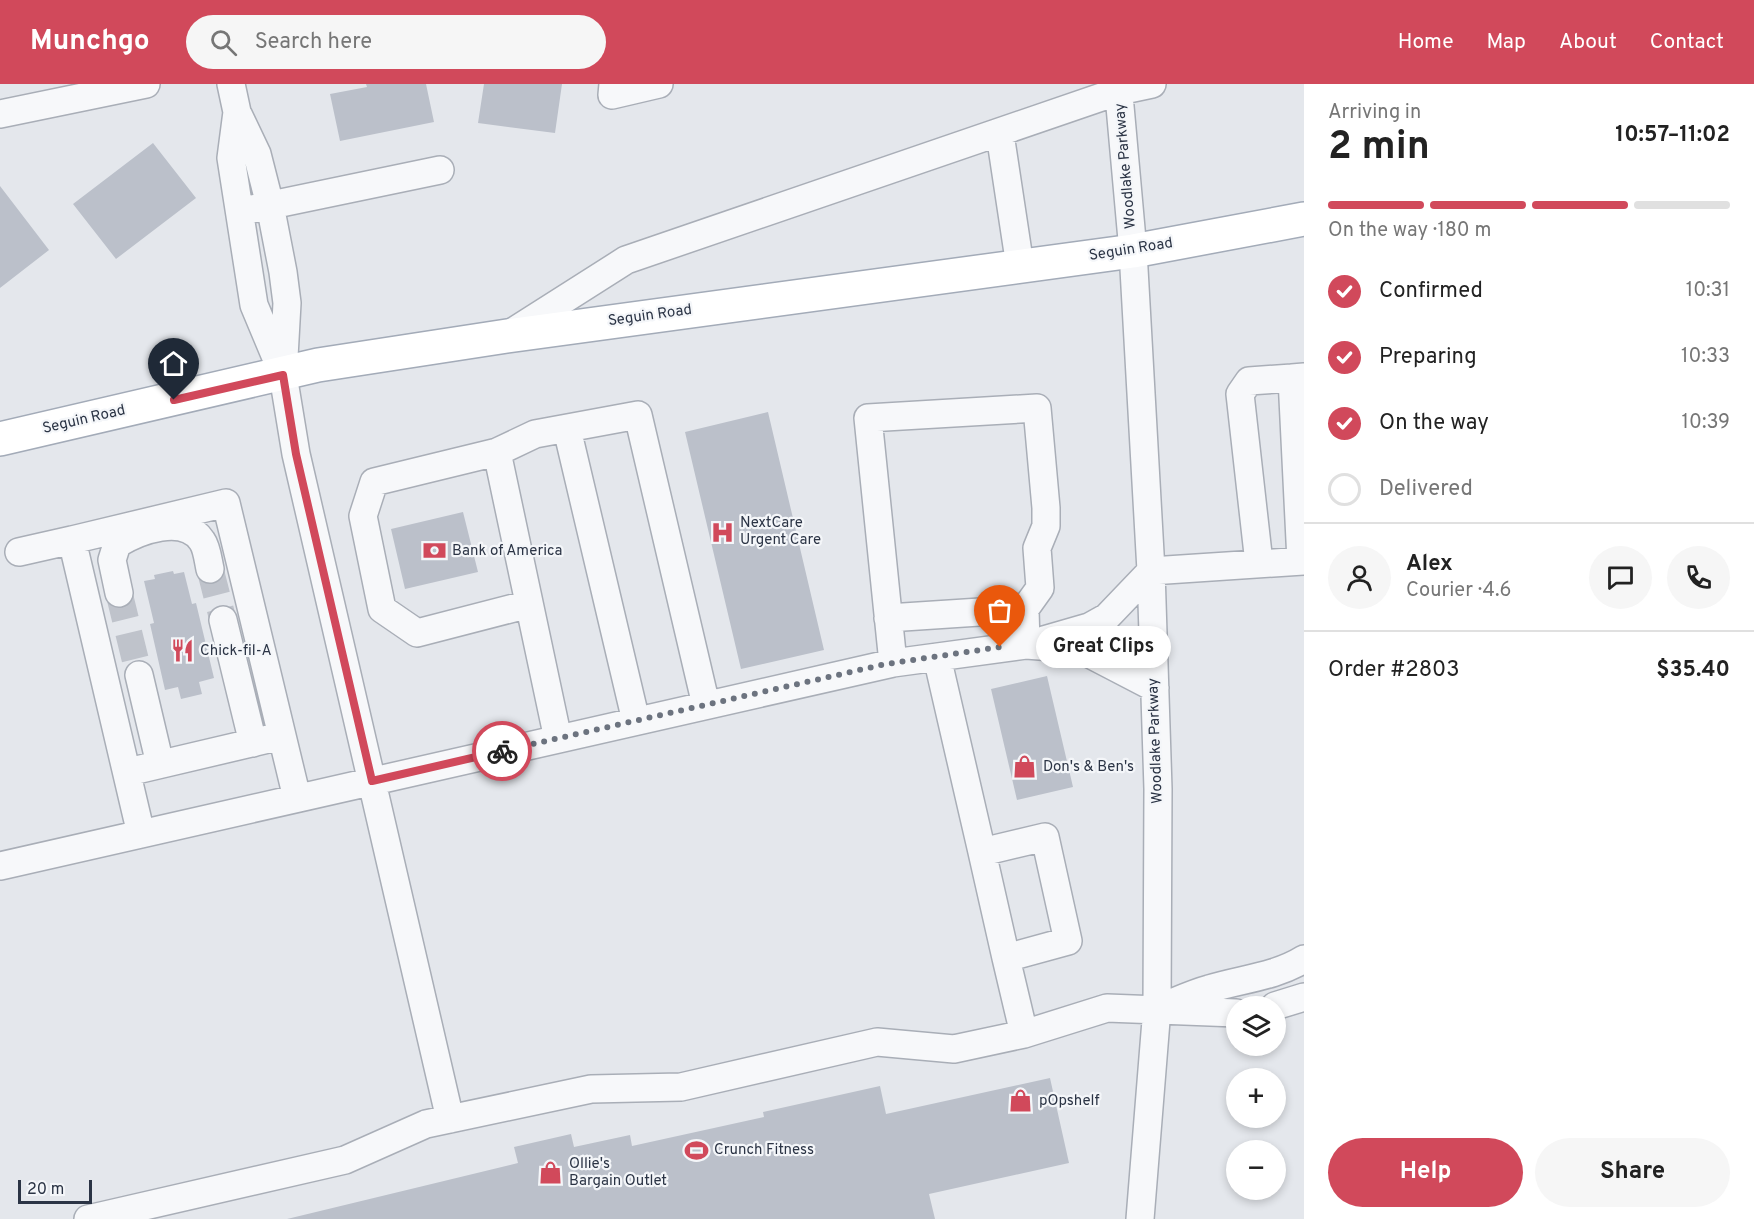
<!DOCTYPE html>
<meta charset="utf-8">
<style>
:root{--surface:#fff;--page:#f6f6f6;--text:#222;--muted:#767676;--line:#e0e0e0;--accent:#d1495b}
body{margin:0;font-family:Overpass,sans-serif;background:var(--page);color:var(--text);height:100vh;display:flex;flex-direction:column;font-size:22px;white-space:nowrap}
*{box-sizing:border-box;margin:0}
p{font-size:20px;color:var(--muted)}
.icon{flex:none;width:33px;height:33px;fill:none;stroke:currentColor;stroke-width:2;stroke-linecap:round;stroke-linejoin:round}
.map{position:relative;flex:1;overflow:hidden}
.panel{display:flex;flex-direction:column;background:var(--surface);width:450px}
.panel>*{flex:none}
.controls{position:absolute;left:1226px;top:912px;display:grid;gap:12px}
.controls a{display:grid;place-items:center;width:60px;height:60px;border-radius:50%;background:var(--surface);box-shadow:0 3px 9px #0003;font-size:30px}
.scale{position:absolute;left:18px;bottom:15px;width:74px;box-sizing:border-box;padding-left:6px;border:3px solid #2b3445;border-top:0;font-size:16px;line-height:21px;white-space:nowrap;color:#2b3445;-webkit-text-stroke:4px #f4f6f9;paint-order:stroke}
.pin{position:absolute;display:grid;place-items:center;width:51px;height:51px;color:#fff;margin:-62px -26px;border-radius:50% 50% 50% 0;rotate:-45deg;box-shadow:0 0 6px #0007}
.pin .icon{rotate:45deg}
.courier{position:absolute;display:grid;place-items:center;width:60px;height:60px;margin:-30px;border:4px solid #d1495b;border-radius:50%;background:#fff;color:#222;box-shadow:0 2px 8px #0007}
.bubble{position:absolute;height:42px;border-radius:21px;background:var(--surface);box-shadow:0 3px 9px #0003;font-size:20px;font-weight:700;line-height:42px;text-align:center}
.overview em{font-style:normal;font-weight:700}
.overview div{display:flex;flex-direction:column-reverse}
.overview{display:flex;align-items:center;justify-content:space-between;height:102px;padding:0 24px}
h1{font-size:39px;font-weight:700;line-height:45px}
.bar{display:grid;grid-template-columns:repeat(4,1fr);gap:9px 6px;align-content:center;height:72px;padding:0 24px}
.bar i{height:8px;border-radius:4px;background:var(--line)}
.bar .on{background:var(--accent)}
.bar p{grid-column:span 4}
.line{display:flex;align-items:center;gap:15px;padding:0 24px;border-top:2px solid var(--line)}
.line div{flex:1}
.round{display:grid;place-items:center;flex:none;width:63px;height:63px;border-radius:32px;background:var(--page)}
ol{padding:0 24px;list-style:none}
li{display:flex;align-items:center;gap:18px;height:66px}
li p{margin-inline-start:auto}
li .icon{padding:6px;border-radius:50%;background:var(--accent);color:#fff;stroke-width:4}
li:last-child{color:var(--muted)}
li i{width:33px;height:33px;border:3px solid var(--line);border-radius:50%}
.primary-button{display:flex;gap:12px;margin-top:auto;padding:12px 24px}
.primary-button a{flex:1;height:69px;border-radius:36px;background:var(--accent);color:#fff;font-size:24px;font-weight:700;line-height:69px;text-align:center}
.primary-button a+a{background:var(--page);color:var(--text)}
header{display:flex;align-items:center;gap:36px;box-sizing:border-box;height:84px;padding:0 30px;background:var(--accent);color:#fff}
header strong{font-size:28px}
nav{display:flex;gap:33px;margin-inline-start:auto;font-size:21px}
.search{width:420px;height:54px;background:var(--page);display:flex;align-items:center;gap:15px;box-sizing:border-box;padding:0 21px;border-radius:33px;color:var(--muted);font-size:22px}
main{display:flex;flex:1;min-height:0}
.map>svg:first-child{display:block}
.building{fill:#bbc0ca}
.lines{fill:none;stroke-linecap:round;stroke-linejoin:round}
.minor-tunnel{stroke:#bfc3cb;stroke-width:27;stroke-dasharray:27 14;stroke-linecap:butt}
.minor-casing{stroke:#a9aeb7;stroke-width:30}
.major-casing{stroke:#a3abb8;stroke-width:36}
.minor{stroke:#f7f8fa;stroke-width:27}
.major{stroke:#fff;stroke-width:33}
.done{stroke:#6c737f;stroke-width:6;stroke-dasharray:0 10.8}
.route{stroke:#d1495b;stroke-width:8}
.labels{text-anchor:middle;dominant-baseline:central;stroke-width:4.5;stroke-linejoin:round;paint-order:stroke}
.street-label{font-size:15px;fill:#2b3445;stroke:#f4f6f9}
.poi-label{font-size:15px;fill:#2b3445;stroke:#f4f6f9;text-anchor:start}
</style>
<header>
<strong>Munchgo</strong>
<div class="search"><svg class="icon" aria-label="search" viewBox="0 0 24 24"><circle cx="10" cy="10" r="6"/><path d="M15 15l6 6"/></svg>Search here</div>
<nav><a>Home</a><a>Map</a><a>About</a><a>Contact</a></nav>
</header>
<main>
<div class="map">
<svg width="1304" height="1135" viewBox="0 0 1304 1135">
<rect width="100%" height="100%" fill="#e4e7ec"/>
<path class="building" d="M366,0H426L434,38L340,57L330,10L367,3Z
M484,0H562L555,49L478,39Z
M153,59L196,114L116,175L73,120Z
M0,102L49,166L0,204Z
M768,328L824,566L741,585L685,348Z
M463,428L478,488L405,505L391,445Z
M173,487L174,490L184,488L192,520L196,519L214,594L199,598L202,610L181,615L178,603L165,606L150,540L154,539L144,497L155,495L154,491Z
M1047,592L1073,703L1017,716L991,605Z
M1050,994L1069,1079L929,1110L935,1135H287L518,1079L514,1063L571,1050L574,1063L630,1051L632,1062L764,1033L763,1028L880,1002L886,1030Z"/>
<g class="lines">
<path class="minor-tunnel" d="M210,485L223,536
M119,509L139,591"/>
<defs>
<path id="minor" d="M231,0L237,28L257,70L270,121L283,188L287,219L283,291L296,370L450,1035
M613,0L612,11L659,0
M1118,0L1133,167L1151,487L1158,705L1157,924L1140,1135
M237,28L231,74L254,221L280,283
M0,30L146,0
M1000,50L1020,182
M252,125L440,86
M508,251L626,176L1119,7L1152,0
M567,345L636,637
M497,368L374,398L363,432L382,525L417,549L529,520
M19,468L72,456
M1301,477L1292,294L1304,293
M1259,479L1240,310L1249,297L1292,294
M119,509L112,476L117,460C138,447 184,429 202,457C207,464 208,476 210,485
M888,534L1025,525
M223,536L253,659
M1044,556L1089,543L1107,533L1151,487L1304,477
M937,573L982,768L1045,753L1068,857L1006,874L1024,950
M893,579L868,334L1037,324L1046,424V442L1037,464L1040,504L1025,525L1026,561
M139,591L160,680
M558,655L497,368L535,350L638,331L706,621
M128,688L281,652
M141,750L72,456L226,419L297,714
M982,768L1006,874
M0,782L893,579L1026,561L1080,565L1155,604
M1164,922C1179,916 1194,909 1209,905C1241,895 1275,893 1304,875
M1275,922L1304,913
M88,1135L345,1076L426,1040L591,1005L681,1003L877,958L954,965L1024,950L1107,924L1236,929"/>
<path id="major" d="M0,355L318,281L507,252L1133,167L1304,135"/>
</defs>
<use href="#minor" class="minor-casing"/>
<use href="#major" class="major-casing"/>
<use href="#minor" class="minor"/>
<use href="#major" class="major"/>
</g>
<g class="lines">
<path class="done" d="M502,667L886,580L1000,563"/>
<path class="route" d="M174,316L283,291L296,370L372,697L502,667"/>
</g>
<defs>
<symbol id="hospital-bare" viewBox="-9 -9 18 18"><path d="M-5-5h3v3.5h4V-5h3V5h-3V1.5h-4V5h-3Z" fill="#d1495b" stroke="#f4f6f9" stroke-width="2.5" paint-order="stroke"/></symbol>
<symbol id="bank-bare" viewBox="-9 -9 18 18"><path d="M-6-4H6V4H-6ZM0-2.3a2.3 2.3 0 1 0 0 4.6a2.3 2.3 0 1 0 0-4.6Z" fill="#d1495b" stroke="#f4f6f9" stroke-width="2.5" paint-order="stroke"/></symbol>
<symbol id="restaurant-bare" viewBox="-9 -9 18 18"><path d="M-5-6h1v4h1v-4h1v4h1v-4h1v5L-1.5 .5V6h-2V.5L-5-1ZM5-6V6H3V1.5H1.5Q1.5-4 5-6Z" fill="#d1495b" stroke="#f4f6f9" stroke-width="2.5" paint-order="stroke"/></symbol>
<symbol id="shop-bare" viewBox="-9 -9 18 18"><path d="M-5-2.5h2.3a2.7 3.5 0 0 1 5.4 0H5L5.5 6h-11ZM-1.5-2.5h3a1.5 2.3 0 0 0-3 0Z" fill="#d1495b" stroke="#f4f6f9" stroke-width="2.5" paint-order="stroke"/></symbol>
<symbol id="stadium-bare" viewBox="-9 -9 18 18"><path d="M0-5a6.5 5 0 1 0 0 10a6.5 5 0 1 0 0-10ZM-3.5-1.8h7v3.6h-7Z" fill="#d1495b" stroke="#f4f6f9" stroke-width="2.5" paint-order="stroke"/></symbol>
</defs>
<g fill-rule="evenodd">
<use href="#hospital-bare" x="706" y="432" width="33" height="33"/>
<use href="#bank-bare" x="418" y="450" width="33" height="33"/>
<use href="#restaurant-bare" x="166" y="550" width="33" height="33"/>
<use href="#shop-bare" x="1008" y="666" width="33" height="33"/>
<use href="#shop-bare" x="1004" y="1000" width="33" height="33"/>
<use href="#stadium-bare" x="680" y="1050" width="33" height="33"/>
<use href="#shop-bare" x="534" y="1072" width="33" height="33"/>
</g>
<g class="labels">
<g class="street-label">
<text transform="translate(1126 82) rotate(-95)">Woodlake Parkway</text>
<text transform="translate(1131 166) rotate(-9)">Seguin Road</text>
<text transform="translate(650 232) rotate(-8)">Seguin Road</text>
<text transform="translate(84 336) rotate(-13)">Seguin Road</text>
<text transform="translate(1156 657) rotate(-92)">Woodlake Parkway</text>
</g>
<g class="poi-label">
<text x="740" y="439">NextCare<tspan x="740" dy="17">Urgent Care</tspan></text>
<text x="452" y="467">Bank of America</text>
<text x="200" y="567">Chick-fil-A</text>
<text x="1043" y="683">Don's &amp; Ben's</text>
<text x="1039" y="1017">pOpshelf</text>
<text x="714" y="1066">Crunch Fitness</text>
<text x="569" y="1080">Ollie's<tspan x="569" dy="17">Bargain Outlet</tspan></text>
</g>
</g>
</svg>
<div class="controls">
<a><svg class="icon" aria-label="layers" viewBox="0 0 24 24"><path d="M12 4l9 5-9 5-9-5zM3 14l9 5 9-5"/></svg></a>
<a>+</a>
<a>−</a>
</div>
<div class="scale">20 m</div>
<div class="pin" style="left:1000px;top:563px;background:#ea580c"><svg class="icon" aria-label="bag" viewBox="0 0 24 24"><path d="M5 8h14l-1 12H6zM9 8a3 3 0 0 1 6 0"/></svg></div>
<div class="pin" style="left:174px;top:316px;background:#1f2937"><svg class="icon" aria-label="home" viewBox="0 0 24 24"><path d="M3 11l9-7 9 7M6 9v11h12V9"/></svg></div>
<div class="courier" style="left:502px;top:667px"><svg class="icon" aria-label="bike" viewBox="0 0 24 24"><circle cx="6" cy="16" r="4"/><circle cx="18" cy="16" r="4"/><path d="M6 16l4-8h5l3 8M10 8l3 8H6M13 5h3"/></svg></div>
<div class="bubble" style="left:1036px;top:542px;width:135px">Great Clips</div>
</div>
<section class="panel">
<div class="overview"><div><h1>2 min</h1><p>Arriving in</p></div><em>10:57–11:02</em></div>
<div class="bar"><i class="on"></i><i class="on"></i><i class="on"></i><i></i><p>On the way · 180 m</p></div>
<ol>
<li><svg class="icon" aria-label="check" viewBox="0 0 24 24"><path d="M5 12l5 5 9-10"/></svg>Confirmed<p>10:31</p></li>
<li><svg class="icon" aria-label="check" viewBox="0 0 24 24"><path d="M5 12l5 5 9-10"/></svg>Preparing<p>10:33</p></li>
<li><svg class="icon" aria-label="check" viewBox="0 0 24 24"><path d="M5 12l5 5 9-10"/></svg>On the way<p>10:39</p></li>
<li><i></i>Delivered</li>
</ol>
<div class="line" style="height:108px"><a class="round"><svg class="icon" aria-label="person" viewBox="0 0 24 24"><circle cx="12" cy="8" r="4"/><path d="M4 21q1-7 8-7t8 7"/></svg></a><div><b>Alex</b><p>Courier · 4.6</p></div><a class="round"><svg class="icon" aria-label="chat" viewBox="0 0 24 24"><path d="M4 5h16v11H9l-5 4z"/></svg></a><a class="round"><svg class="icon" aria-label="phone" viewBox="0 0 24 24"><path d="M5 4h4l2 5-3 2q2 4 5 5l2-3 5 2v4C11 20 4 13 5 4z"/></svg></a></div>
<div class="line" style="height:78px"><div>Order #2803</div><b>$35.40</b></div>
<div class="primary-button"><a>Help</a><a>Share</a></div>
</section>
</main>
